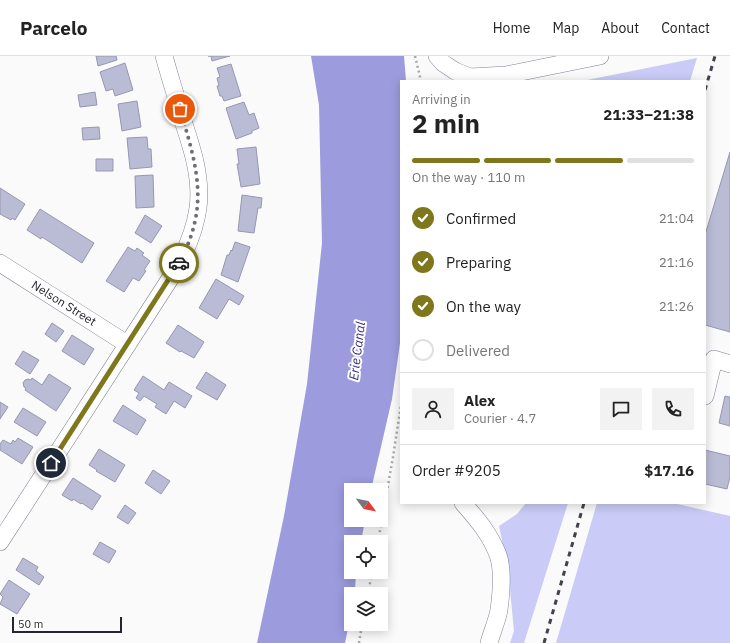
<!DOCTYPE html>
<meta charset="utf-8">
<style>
:root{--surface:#fff;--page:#f2f2f2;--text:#222;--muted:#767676;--line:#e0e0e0;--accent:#7f771b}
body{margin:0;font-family:"IBM Plex Sans",sans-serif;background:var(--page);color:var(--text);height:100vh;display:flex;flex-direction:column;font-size:15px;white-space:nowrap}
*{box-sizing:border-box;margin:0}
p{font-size:13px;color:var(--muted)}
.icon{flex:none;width:22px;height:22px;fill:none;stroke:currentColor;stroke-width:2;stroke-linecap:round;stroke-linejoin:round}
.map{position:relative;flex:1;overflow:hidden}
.details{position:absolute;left:400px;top:24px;width:306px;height:424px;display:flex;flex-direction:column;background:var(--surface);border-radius:0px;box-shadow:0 2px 10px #0003}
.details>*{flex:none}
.needle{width:26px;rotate:122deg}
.buttons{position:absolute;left:344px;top:427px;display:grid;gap:8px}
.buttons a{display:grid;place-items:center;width:44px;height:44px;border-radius:0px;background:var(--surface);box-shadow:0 2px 10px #0003;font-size:20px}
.scale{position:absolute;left:12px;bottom:10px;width:110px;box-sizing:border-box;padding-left:4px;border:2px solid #24252f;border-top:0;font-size:11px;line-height:14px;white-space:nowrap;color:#24252f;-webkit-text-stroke:3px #fff;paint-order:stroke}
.pin{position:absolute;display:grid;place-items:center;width:34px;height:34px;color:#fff;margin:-17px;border:2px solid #fff;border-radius:50%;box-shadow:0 1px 4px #0007}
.courier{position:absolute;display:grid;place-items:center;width:40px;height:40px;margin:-20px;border:3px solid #7f771b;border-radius:50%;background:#fff;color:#222;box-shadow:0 1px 5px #0007}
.summary em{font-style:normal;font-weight:800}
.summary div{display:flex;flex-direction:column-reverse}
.summary{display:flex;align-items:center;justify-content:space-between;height:68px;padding:0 12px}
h1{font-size:26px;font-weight:800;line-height:30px}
.bar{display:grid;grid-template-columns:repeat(4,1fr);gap:6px 4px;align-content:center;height:48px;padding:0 12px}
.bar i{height:5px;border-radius:3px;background:var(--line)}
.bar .active{background:var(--accent)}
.bar p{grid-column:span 4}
.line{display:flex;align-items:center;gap:10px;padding:0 12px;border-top:1px solid var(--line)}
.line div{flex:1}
.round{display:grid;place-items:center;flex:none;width:42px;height:42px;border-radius:0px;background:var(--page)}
ol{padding:0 12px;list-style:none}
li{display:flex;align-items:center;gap:12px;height:44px}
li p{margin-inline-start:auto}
li .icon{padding:4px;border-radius:50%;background:var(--accent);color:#fff;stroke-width:4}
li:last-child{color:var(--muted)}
li i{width:22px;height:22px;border:2px solid var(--line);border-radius:50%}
header{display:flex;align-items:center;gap:24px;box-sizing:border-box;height:56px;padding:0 20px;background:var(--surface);border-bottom:1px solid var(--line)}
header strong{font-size:19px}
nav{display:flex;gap:22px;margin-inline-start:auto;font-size:14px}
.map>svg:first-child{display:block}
.green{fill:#cacbf6}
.water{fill:#9c9bde}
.building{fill:#babbd5;stroke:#9697b0}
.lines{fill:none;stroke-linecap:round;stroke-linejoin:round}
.minor-casing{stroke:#81829a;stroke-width:18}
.path{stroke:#a6a7ab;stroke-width:2.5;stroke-dasharray:2 3;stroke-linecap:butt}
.minor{stroke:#fff;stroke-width:17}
.rail{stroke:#41424b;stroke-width:3;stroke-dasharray:5 5;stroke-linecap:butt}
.done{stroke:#6f7076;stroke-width:4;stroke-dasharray:0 7.2}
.route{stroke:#7f771b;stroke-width:5}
.labels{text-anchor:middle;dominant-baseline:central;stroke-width:4;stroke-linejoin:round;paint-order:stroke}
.street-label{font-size:12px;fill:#24252f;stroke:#fff}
.water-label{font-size:13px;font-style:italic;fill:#382e7b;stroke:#fff}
</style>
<header>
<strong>Parcelo</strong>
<nav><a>Home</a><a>Map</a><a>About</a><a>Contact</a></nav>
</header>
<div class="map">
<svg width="730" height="587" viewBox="0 0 730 587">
<rect width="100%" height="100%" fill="#fafafa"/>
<path class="green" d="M697,2L690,25H582Z
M526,447H568L524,587H510L514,575L508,513L499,470L517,458Z
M597,447H673L730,460V587H556Z"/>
<path class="water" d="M311,0H404L406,25H401V280L392,343L371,434H351V464H365L361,486H351V516H356L355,536V538H351V558L345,587H257L284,460L307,328L322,187L319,49Z"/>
<path class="building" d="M96,0H116L117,4L98,10Z
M208,0H230L212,5L211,0Z
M125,7L133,34L115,40L113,33L106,35L100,16Z
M231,8L241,40L224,45L222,40H220L217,30H219L217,22L220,21L217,12Z
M95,36L97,49L80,51L78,39Z
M137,45L141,71L122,75L118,48Z
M244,46L249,59L254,57L259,72L252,75V77L236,83L226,52Z
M99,71L100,83L83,84L82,72Z
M147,81L148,93H151L152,111L130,113L127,82Z
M256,91L260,128L241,131L237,108H239L237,93Z
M730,96V276L705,269V179Z
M96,103H113V115H96Z
M153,119L154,151L136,152L135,120Z
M0,132L25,148L15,164L12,162L11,164L0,158Z
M242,139L262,142L261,152H258L254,177L238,175Z
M40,153L94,187L82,207L42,181L41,183L27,174Z
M145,159L162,170L151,187L135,177Z
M235,186L250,191L238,226L221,219L227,199H229L231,194L232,195Z
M128,191L135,195L137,192L144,197L142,199L150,205L144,214L146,215L139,225L133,222L124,236L106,225Z
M216,223L244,240L239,249L229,243L217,263L199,252Z
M52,267L64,275L56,286L45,278Z
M178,269L204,286L194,302L181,295L180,296L166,287Z
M72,279L94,293L84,309L62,295Z
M23,295L39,304L30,318L15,308Z
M206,316L226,329L217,344L196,332Z
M49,318L71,332L56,355L25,334L26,332L24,331L23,327L25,324L28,323L31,324L32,322L42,329Z
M143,320L164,334L169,326L192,340L185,352L174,345L166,358L155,351L157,348L144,340L140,345L136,342L139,337L134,334Z
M725,340L730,341V370L719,367Z
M0,346L8,351L0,363Z
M123,349L146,364L137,379L113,365Z
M23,352L46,366L37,380L14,366Z
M18,382L33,391L22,408L0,394V388L3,384L11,388L13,384L15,386Z
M99,393L125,409L115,426L96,415L97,414L89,409Z
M705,394L730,400V421L727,433L705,428Z
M153,414L170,425L161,438L145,427Z
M73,422L101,440L92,454L82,447L81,448L73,443L72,445L62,439Z
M125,449L136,457L128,468L117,461Z
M100,486L116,495L109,507L93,498Z
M23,502L38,511L36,515L44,521L39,529L16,514Z
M9,524L30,538L17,558L0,548L3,541L0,538Z"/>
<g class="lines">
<defs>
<path id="minor" d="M437,0L443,7L455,15L470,21L506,19L600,0
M0,207L127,288
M705,340L714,303L730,308
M463,447C477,463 490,478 498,499C503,513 501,539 499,554C497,565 492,576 489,587
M0,486L175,215C186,195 195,174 198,152C202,122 192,92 183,65C177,43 170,22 164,0"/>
</defs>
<use href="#minor" class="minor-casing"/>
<path class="path" d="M415,0L421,25
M378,486L393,401L401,349
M368,538L372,516
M359,587L362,568"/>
<use href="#minor" class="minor"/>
<path class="rail" d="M705,34L715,0
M544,587L584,447"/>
</g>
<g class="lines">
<path class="done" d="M179,207C210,150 197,111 180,53"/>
<path class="route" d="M51,407L179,207"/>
</g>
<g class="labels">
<g class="street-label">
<text transform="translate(64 247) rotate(32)">Nelson Street</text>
</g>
<g class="water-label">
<text transform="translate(357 295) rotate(-83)">Erie Canal</text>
</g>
</g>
</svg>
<div class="buttons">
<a><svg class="needle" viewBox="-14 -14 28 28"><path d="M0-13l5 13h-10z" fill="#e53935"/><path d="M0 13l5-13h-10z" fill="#767676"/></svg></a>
<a><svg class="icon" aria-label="locate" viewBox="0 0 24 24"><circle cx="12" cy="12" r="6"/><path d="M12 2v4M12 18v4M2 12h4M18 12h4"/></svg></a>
<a><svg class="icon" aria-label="layers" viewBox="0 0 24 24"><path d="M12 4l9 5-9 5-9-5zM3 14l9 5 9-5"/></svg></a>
</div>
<div class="scale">50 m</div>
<div class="pin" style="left:180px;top:53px;background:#ea580c"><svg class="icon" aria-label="bag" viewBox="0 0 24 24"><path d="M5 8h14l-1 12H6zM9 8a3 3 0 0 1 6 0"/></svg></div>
<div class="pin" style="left:51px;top:407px;background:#1f2937"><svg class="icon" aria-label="home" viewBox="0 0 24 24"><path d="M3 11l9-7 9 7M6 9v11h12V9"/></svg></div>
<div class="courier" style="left:179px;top:207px"><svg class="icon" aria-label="car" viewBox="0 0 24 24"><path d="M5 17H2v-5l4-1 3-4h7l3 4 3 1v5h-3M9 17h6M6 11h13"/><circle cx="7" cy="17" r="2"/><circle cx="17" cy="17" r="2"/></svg></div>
<section class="details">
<div class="summary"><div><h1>2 min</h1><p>Arriving in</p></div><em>21:33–21:38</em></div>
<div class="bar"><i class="active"></i><i class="active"></i><i class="active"></i><i></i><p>On the way · 110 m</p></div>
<ol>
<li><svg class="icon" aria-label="check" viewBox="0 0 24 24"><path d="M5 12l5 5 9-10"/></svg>Confirmed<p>21:04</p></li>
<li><svg class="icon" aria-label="check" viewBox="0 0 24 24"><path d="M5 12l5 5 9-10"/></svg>Preparing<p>21:16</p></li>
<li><svg class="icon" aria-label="check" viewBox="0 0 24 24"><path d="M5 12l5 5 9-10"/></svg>On the way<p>21:26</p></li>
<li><i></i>Delivered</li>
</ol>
<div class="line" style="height:72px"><a class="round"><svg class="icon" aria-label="person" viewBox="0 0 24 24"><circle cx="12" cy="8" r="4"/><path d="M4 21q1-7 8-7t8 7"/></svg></a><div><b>Alex</b><p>Courier · 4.7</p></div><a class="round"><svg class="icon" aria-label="chat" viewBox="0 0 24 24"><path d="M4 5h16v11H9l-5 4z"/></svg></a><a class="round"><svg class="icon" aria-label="phone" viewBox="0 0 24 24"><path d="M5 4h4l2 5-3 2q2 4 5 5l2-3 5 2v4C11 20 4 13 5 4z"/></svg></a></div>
<div class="line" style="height:52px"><div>Order #9205</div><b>$17.16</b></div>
</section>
</div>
